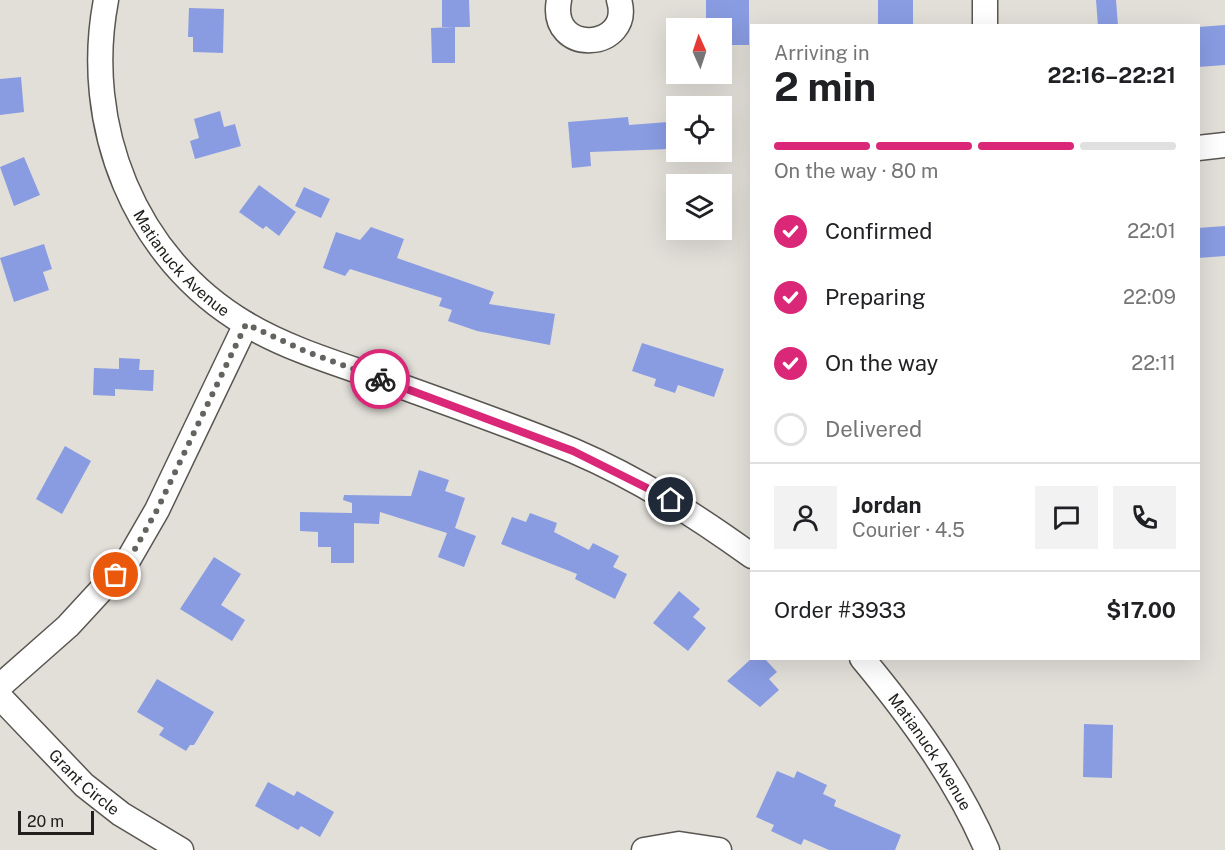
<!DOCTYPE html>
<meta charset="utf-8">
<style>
:root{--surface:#fff;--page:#f2f2f2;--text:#202124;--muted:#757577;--line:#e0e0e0;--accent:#db2777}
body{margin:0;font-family:"Public Sans",sans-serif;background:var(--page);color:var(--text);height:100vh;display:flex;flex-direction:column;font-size:22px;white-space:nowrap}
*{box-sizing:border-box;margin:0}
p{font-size:20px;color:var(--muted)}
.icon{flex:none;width:33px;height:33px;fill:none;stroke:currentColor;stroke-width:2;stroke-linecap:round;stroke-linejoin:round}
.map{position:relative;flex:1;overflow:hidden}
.drawer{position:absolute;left:750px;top:24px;width:450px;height:636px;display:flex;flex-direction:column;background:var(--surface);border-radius:0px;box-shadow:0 6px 24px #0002}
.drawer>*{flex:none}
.needle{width:39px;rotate:357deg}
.fabs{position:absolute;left:666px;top:18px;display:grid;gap:12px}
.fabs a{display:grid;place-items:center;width:66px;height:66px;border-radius:0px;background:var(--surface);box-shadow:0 6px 24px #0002;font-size:30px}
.scale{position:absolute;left:18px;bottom:15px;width:76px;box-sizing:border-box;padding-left:6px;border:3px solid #21201d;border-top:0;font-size:16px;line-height:21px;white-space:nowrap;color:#21201d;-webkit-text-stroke:4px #e2dfd9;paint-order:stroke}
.pin{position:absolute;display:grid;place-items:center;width:51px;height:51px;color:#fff;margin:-26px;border:3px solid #fff;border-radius:50%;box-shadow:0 2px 6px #0007}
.courier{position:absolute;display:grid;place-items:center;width:60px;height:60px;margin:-30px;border:4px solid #db2777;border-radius:50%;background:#fff;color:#222;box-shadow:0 2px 8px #0007}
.overview em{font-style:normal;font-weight:700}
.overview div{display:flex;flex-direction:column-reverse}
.overview{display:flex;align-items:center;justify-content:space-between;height:102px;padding:0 24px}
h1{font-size:39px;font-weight:700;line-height:45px}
.bar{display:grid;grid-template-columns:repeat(4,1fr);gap:9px 6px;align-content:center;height:72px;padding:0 24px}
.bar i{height:8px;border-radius:4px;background:var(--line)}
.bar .current{background:var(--accent)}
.bar p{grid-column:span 4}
.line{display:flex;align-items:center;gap:15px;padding:0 24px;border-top:2px solid var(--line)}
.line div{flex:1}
.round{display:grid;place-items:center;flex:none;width:63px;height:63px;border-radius:0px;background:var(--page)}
ol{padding:0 24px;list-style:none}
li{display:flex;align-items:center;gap:18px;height:66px}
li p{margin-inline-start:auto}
li .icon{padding:6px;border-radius:50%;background:var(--accent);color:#fff;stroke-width:4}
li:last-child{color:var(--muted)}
li i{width:33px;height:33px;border:3px solid var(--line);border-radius:50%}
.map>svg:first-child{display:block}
.building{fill:#899ce2}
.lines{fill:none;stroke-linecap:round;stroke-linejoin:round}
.minor-casing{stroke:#595651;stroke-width:27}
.minor{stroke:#fff;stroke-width:24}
.done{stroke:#65635f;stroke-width:6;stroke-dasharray:0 10.8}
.route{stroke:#db2777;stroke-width:8}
.labels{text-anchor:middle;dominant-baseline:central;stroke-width:6;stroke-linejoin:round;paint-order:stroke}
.street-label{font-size:16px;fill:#21201d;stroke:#e2dfd9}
</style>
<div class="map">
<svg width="1225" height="850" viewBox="0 0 1225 850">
<rect width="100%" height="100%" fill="#e2dfd9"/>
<path class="building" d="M442,0H469L470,27H442Z
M706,0H749V45H722V28H706Z
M878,0H913V26H878Z
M1096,0H1116L1118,26H1098Z
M189,8L224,9L223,53L193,52V37H188Z
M1225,25V65L1198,67V27Z
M455,27V63H432L431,28Z
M21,77L24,112L0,115V79Z
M220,111L224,127L235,124L241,146L195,159L190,141L199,138L194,119Z
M628,117L629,125L668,122L670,149L590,152L591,166L572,168L568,122Z
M24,157L40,195L14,206L0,167Z
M259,185L296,212L279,236L266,226L263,229L239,212Z
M304,187L330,199L321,218L295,206Z
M1225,226V256L1198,258V228Z
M371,227L404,239L397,258L494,292L489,304L555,314L550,345L477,331L448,321L452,310L439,306L442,298L350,269L345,276L323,268L336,232L360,240Z
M44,244L52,269L43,272L49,290L14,302L0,258Z
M642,343L724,369L714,397L678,385L675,393L654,386L656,379L632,371Z
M119,358L140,359L139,370H154L153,391L115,389V396L93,395L94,368L119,369Z
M65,446L91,461L62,514L36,499Z
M419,470L449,480L445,491L465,498L455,528L476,536L464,567L438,557L447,533L380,512L379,524L354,523V563H331V547H318V532L300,531V512L352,513V503L343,500L344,495L411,496Z
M530,513L557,523L554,532L589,550L593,543L619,556L613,567L627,574L615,599L575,579L577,574L501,544L512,517L526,522Z
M214,557L241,574L221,605L245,620L232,641L180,609Z
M679,591L700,609L693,617L706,628L688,651L653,623Z
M752,658H764L777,672L769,679L779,690L760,707L727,681Z
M157,679L214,712L194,745H190L186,751L159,735L164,728L137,712Z
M1084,724L1113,725L1112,778L1083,777Z
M777,771L794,778L797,771L827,785L823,794L836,800L834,806L901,835L895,850H829L804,839L801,845L771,831L774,825L756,817Z
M268,782L294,796L297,791L334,812L320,837L301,826L298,830L255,806Z"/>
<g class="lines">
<defs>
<g id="minor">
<path id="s1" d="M106,0C82,125 134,258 246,324C283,346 326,360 367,374C436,399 506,423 574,451C639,479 695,515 752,556"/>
<path d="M559,0C548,57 634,50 619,0"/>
<path d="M985,0V26"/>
<path d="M1198,148L1225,145"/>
<path id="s2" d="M862,658C911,717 957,780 987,850"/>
<path d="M0,686L68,626L127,562L157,510L246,324"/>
<path id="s3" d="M0,697L84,785L121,814L181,850"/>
<path d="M644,850L679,844L719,850"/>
</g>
</defs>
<use href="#minor" class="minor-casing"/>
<use href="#minor" class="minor"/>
</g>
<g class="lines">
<path class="done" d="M116,575L135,549L157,510L246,324L307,352L380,379"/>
<path class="route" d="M380,379L573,451L671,500"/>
</g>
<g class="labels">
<g class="street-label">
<text stroke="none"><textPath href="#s1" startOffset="286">Matianuck Avenue</textPath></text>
<text stroke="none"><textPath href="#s2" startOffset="116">Matianuck Avenue</textPath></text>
<text stroke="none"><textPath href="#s3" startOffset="120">Grant Circle</textPath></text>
</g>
</g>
</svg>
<div class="fabs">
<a><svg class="needle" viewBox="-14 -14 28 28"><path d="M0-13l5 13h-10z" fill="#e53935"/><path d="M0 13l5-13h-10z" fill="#757577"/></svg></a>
<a><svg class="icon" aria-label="locate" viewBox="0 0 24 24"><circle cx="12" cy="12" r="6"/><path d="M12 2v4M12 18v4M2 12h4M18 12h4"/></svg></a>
<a><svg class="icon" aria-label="layers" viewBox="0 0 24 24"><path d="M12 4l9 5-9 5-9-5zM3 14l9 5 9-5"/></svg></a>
</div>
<div class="scale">20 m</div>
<div class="pin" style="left:116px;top:575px;background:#ea580c"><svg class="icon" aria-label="bag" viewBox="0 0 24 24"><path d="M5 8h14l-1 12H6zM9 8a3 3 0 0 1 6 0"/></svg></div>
<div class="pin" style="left:671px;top:500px;background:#1f2937"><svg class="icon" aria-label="home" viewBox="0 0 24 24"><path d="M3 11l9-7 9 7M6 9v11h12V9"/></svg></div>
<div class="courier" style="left:380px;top:379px"><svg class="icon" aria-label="bike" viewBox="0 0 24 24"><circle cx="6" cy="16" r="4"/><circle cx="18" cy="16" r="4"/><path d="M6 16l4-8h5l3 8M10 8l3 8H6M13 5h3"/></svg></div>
<section class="drawer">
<div class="overview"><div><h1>2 min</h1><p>Arriving in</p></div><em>22:16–22:21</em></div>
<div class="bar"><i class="current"></i><i class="current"></i><i class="current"></i><i></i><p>On the way · 80 m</p></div>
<ol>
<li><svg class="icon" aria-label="check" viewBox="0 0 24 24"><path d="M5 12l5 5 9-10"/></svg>Confirmed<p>22:01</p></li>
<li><svg class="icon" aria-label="check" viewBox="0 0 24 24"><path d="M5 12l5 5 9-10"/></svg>Preparing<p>22:09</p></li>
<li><svg class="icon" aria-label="check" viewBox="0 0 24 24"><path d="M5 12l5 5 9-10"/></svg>On the way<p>22:11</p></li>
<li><i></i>Delivered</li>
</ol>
<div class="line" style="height:108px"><a class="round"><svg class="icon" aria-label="person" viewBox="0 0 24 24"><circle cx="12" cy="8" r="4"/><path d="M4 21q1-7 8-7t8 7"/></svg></a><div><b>Jordan</b><p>Courier · 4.5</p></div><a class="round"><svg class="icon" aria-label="chat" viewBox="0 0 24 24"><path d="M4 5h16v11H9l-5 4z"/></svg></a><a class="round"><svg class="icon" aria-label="phone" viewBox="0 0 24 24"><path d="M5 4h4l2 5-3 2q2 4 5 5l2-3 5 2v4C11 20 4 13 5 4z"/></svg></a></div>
<div class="line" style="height:78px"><div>Order #3933</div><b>$17.00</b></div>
</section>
</div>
